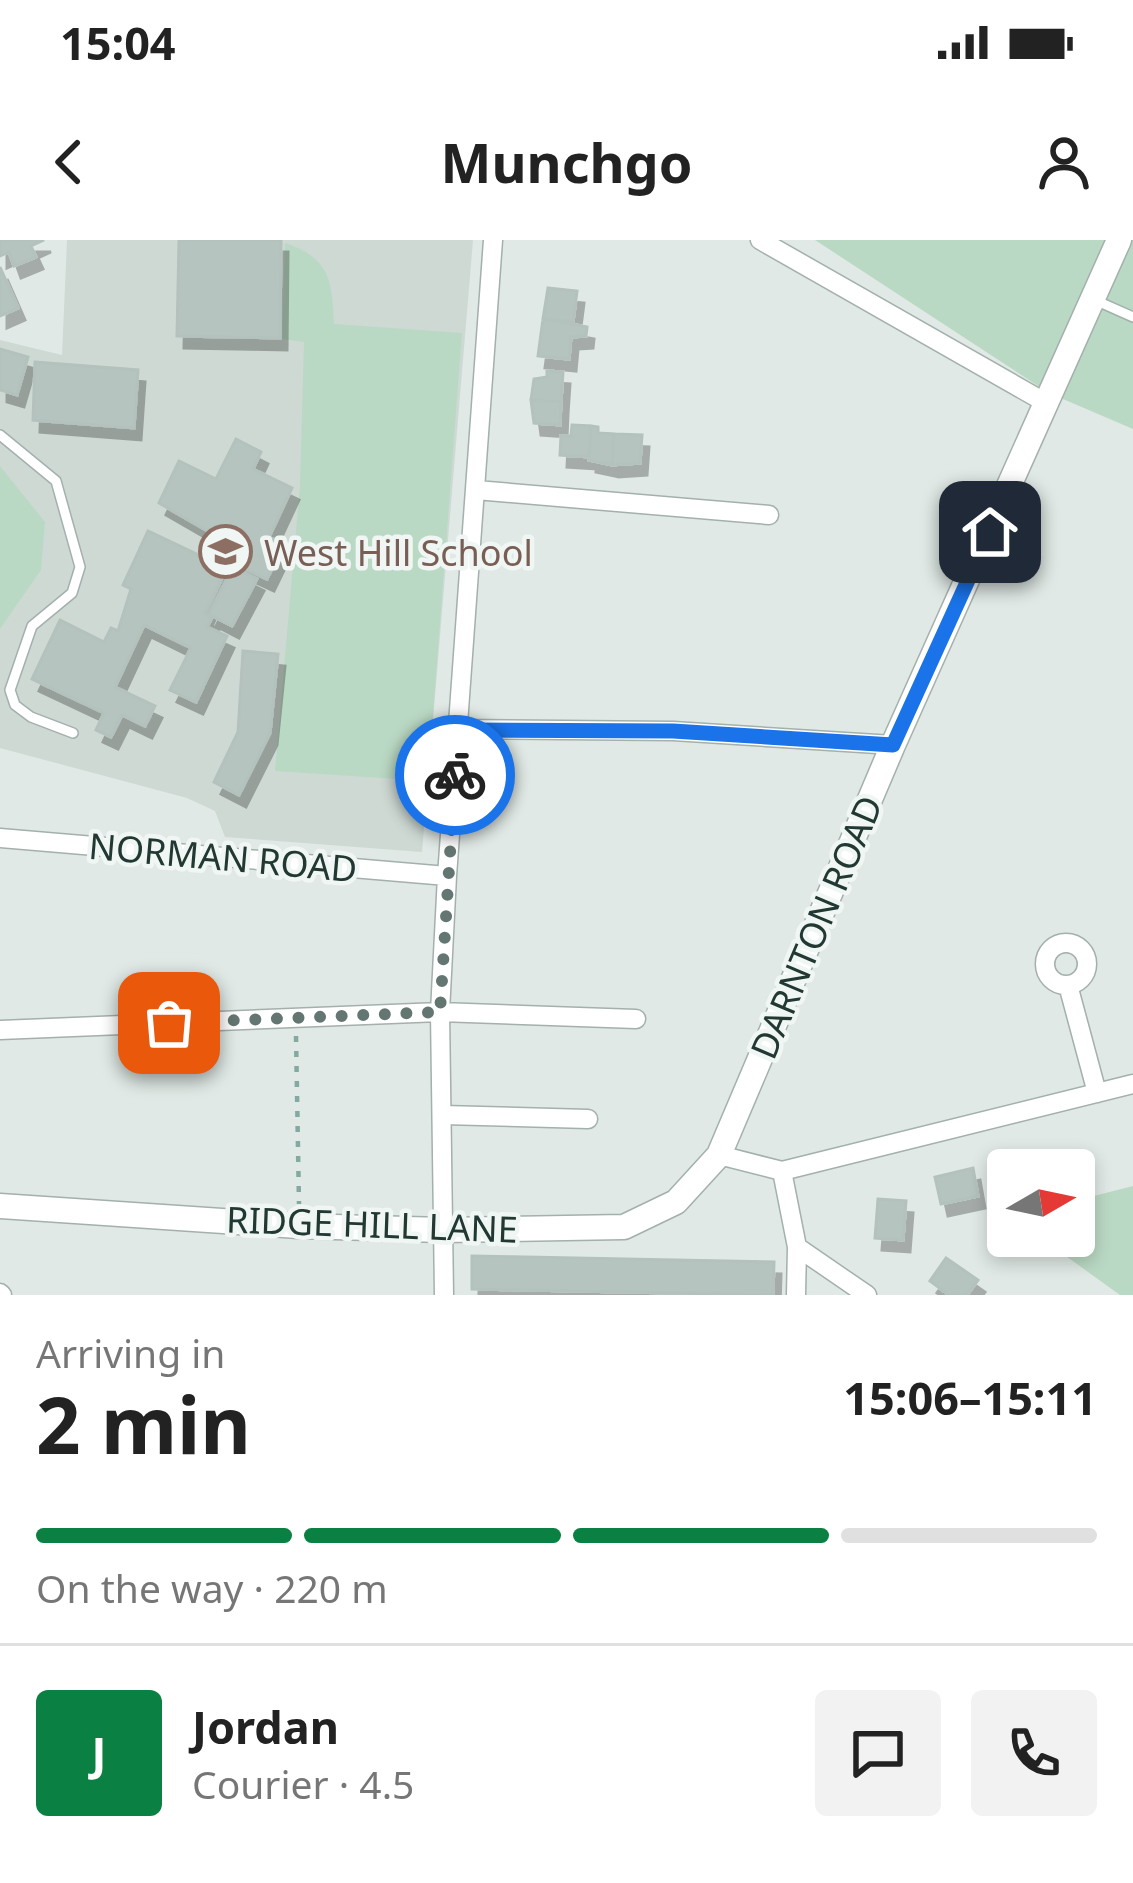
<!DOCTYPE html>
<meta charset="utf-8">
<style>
:root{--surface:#fff;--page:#f2f2f2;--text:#222;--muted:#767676;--line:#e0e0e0;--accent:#0b8043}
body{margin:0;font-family:"Noto Sans",sans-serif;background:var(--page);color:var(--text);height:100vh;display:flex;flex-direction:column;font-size:45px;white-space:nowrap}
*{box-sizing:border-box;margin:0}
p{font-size:39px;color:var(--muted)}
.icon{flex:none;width:66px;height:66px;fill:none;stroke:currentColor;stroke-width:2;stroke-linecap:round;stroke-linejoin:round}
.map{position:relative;height:1055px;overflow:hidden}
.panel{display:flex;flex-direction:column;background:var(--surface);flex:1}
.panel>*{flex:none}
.needle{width:78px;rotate:81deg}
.controls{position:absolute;left:987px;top:909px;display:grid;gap:24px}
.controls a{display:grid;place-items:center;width:108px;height:108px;border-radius:12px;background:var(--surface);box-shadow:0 6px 18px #0003;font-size:60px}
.pin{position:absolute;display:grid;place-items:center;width:102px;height:102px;color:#fff;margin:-51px;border-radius:24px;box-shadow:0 6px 18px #0006}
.courier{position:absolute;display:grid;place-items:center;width:120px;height:120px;margin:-60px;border:9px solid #1a73e8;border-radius:50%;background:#fff;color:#222;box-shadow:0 3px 15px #0007}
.summary em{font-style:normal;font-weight:700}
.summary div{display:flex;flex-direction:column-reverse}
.summary{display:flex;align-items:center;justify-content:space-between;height:204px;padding:0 36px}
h1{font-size:78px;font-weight:700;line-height:90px}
.bar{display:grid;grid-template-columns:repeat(4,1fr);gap:18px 12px;align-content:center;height:144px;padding:0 36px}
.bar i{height:15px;border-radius:9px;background:var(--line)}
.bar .current{background:var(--accent)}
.bar p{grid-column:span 4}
.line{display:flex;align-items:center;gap:30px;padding:0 36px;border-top:3px solid var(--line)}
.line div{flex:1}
.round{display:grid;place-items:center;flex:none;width:126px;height:126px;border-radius:12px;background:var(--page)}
.status{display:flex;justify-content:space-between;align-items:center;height:84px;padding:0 60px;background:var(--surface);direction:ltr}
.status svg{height:33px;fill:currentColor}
header{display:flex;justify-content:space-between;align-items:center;height:156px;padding:0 36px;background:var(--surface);font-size:54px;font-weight:700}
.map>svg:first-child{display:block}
.built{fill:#ced9d4}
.green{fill:#bad9c4}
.building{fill:#b5c4bf;stroke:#b3c2bd;stroke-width:3;filter:url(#shadow)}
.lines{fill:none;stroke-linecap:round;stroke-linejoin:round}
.service-casing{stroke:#a3b0ac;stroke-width:12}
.minor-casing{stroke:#a3b0ac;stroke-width:21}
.tertiary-casing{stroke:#a3b0ac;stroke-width:27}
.path{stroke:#83aaa0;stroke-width:4.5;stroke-dasharray:6 9;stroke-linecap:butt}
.service{stroke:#fff;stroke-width:9}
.minor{stroke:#fff;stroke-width:18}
.tertiary{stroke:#fff;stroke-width:24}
.done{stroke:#647671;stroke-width:12;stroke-dasharray:0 21.6}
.route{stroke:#1a73e8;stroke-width:15}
.labels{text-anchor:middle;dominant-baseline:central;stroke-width:9;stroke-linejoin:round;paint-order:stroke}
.education-label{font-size:36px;fill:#785e54;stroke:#f0f6f3;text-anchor:start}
.street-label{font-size:36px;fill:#223833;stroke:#f0f6f3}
</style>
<div class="status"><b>15:04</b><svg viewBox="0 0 49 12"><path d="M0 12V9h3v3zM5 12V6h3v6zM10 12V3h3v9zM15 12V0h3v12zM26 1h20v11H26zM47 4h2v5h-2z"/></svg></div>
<header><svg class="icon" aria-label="back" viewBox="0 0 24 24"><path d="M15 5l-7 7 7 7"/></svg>Munchgo<svg class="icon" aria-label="person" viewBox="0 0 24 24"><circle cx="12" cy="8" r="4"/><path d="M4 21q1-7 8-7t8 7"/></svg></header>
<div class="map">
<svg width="1133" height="1055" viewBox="0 0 1133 1055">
<defs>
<filter id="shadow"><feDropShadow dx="7" dy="12" stdDeviation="0" flood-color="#0004"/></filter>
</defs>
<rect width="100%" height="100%" fill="#e0e9e5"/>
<path class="built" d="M67,0H473L422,612L225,597L215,571L187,558L0,508V100L62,115Z"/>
<path class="green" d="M815,0H1133V189L1049,153Z
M285,3C331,18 332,42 334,84L462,93L428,541L275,531L300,245L304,102L282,99Z
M0,226L45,282L41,330L0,389Z
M1133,946V1055H1120L1038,996H1074V961Z"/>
<path class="building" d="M0,0H44L31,6L36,17L14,26L9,12L0,16Z
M179,0H281L280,98L177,96Z
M0,27L18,68L0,76Z
M548,48L577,51L573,82L543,79Z
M543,79L587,87L586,96L571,97L569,119L538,116Z
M0,109L28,117L17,155L0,150Z
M35,122L138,130L134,188L33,180Z
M547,131L563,132L561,162L531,160L534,139L547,137Z
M531,160L561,162L560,185L534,183Z
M572,185L591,186L589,217L560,215L561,196H571Z
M591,186L598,187V193L614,194L612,225L589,220Z
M614,194L642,195L640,223L612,225Z
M236,199L261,212L253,229L292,248L269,297L284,304L267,339L230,322L205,374L212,378L207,387L227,396L196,462L170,450L191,408L144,385L115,447L155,466L145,486L122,475L111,497L96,490L104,473L32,439L60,380L104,402L111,388L118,391L131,349L123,345L148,291L218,324L225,301L159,263L179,221L216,239Z
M233,327L257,339L232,386L209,374Z
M243,411L278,414L270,493L239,555L214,542L238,492Z
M973,928L978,956L941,964L935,937Z
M878,959L906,961L903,1000L875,998Z
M472,1016L774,1022L773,1055L472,1049Z
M946,1018L978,1040L967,1055H949L930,1041Z"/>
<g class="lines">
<defs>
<path id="service" d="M1097,61L1133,77
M0,195L56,241L80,327L72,353L32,386L10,450L15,465L31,477L73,493"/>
<path id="minor" d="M760,0L1048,164
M476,250L769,275
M459,489L673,491L893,505
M0,598L447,636
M1045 724a21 21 0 1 1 42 0a21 21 0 1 1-42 0Z
M1068,745L1097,853
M0,790L440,772L636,779
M443,875L588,879
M719,915L782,931L1133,844
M782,931L797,1007L796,1055
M797,1007L867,1055
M0,1053L2,1055
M444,1055L440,772L447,636L493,0"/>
<path id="tertiary" d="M0,966L298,986L443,990L624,987L676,962L719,915L893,505L1119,0"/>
</defs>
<use href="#service" class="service-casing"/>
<use href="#minor" class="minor-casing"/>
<use href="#tertiary" class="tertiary-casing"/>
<path class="path" d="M296,796L299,964"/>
<use href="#service" class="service"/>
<use href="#minor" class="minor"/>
<use href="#tertiary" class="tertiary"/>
</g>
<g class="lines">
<path class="done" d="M169,783L440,772L455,535"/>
<path class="route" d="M455,535L459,490L673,491L893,505L990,292"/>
</g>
<defs>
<symbol id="school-ring" viewBox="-11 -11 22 22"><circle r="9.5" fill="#f0f6f3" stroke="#8d6e63" stroke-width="1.5"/><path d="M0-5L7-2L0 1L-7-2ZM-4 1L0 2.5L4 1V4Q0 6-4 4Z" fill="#8d6e63"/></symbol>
</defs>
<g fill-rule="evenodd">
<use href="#school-ring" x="196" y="282" width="59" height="59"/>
</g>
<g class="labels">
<g class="education-label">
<text x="264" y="312">West Hill School</text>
</g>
<g class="street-label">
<text transform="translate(223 617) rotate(5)">NORMAN ROAD</text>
<text transform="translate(816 687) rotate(-67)">DARNTON ROAD</text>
<text transform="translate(372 984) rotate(2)">RIDGE HILL LANE</text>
</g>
</g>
</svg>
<div class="controls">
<a><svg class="needle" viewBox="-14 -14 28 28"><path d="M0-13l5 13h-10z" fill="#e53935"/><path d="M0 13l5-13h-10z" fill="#767676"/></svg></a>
</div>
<div class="pin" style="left:169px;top:783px;background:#ea580c"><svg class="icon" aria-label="bag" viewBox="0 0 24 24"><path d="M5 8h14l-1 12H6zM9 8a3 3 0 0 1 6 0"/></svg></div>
<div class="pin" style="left:990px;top:292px;background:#1f2937"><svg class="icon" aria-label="home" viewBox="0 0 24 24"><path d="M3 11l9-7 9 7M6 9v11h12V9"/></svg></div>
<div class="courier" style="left:455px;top:535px"><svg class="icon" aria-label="bike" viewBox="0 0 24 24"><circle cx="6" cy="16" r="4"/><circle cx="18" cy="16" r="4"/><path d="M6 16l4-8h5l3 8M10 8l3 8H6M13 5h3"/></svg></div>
</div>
<section class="panel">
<div class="summary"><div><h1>2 min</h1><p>Arriving in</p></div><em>15:06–15:11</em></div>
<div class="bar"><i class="current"></i><i class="current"></i><i class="current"></i><i></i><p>On the way · 220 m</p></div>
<div class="line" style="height:216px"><b class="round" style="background:var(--accent);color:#fff">J</b><div><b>Jordan</b><p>Courier · 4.5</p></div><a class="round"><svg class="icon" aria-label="chat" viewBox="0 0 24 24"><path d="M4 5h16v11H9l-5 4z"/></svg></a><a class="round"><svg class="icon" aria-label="phone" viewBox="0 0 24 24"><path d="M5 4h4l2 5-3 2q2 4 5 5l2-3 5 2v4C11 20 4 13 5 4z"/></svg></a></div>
</section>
